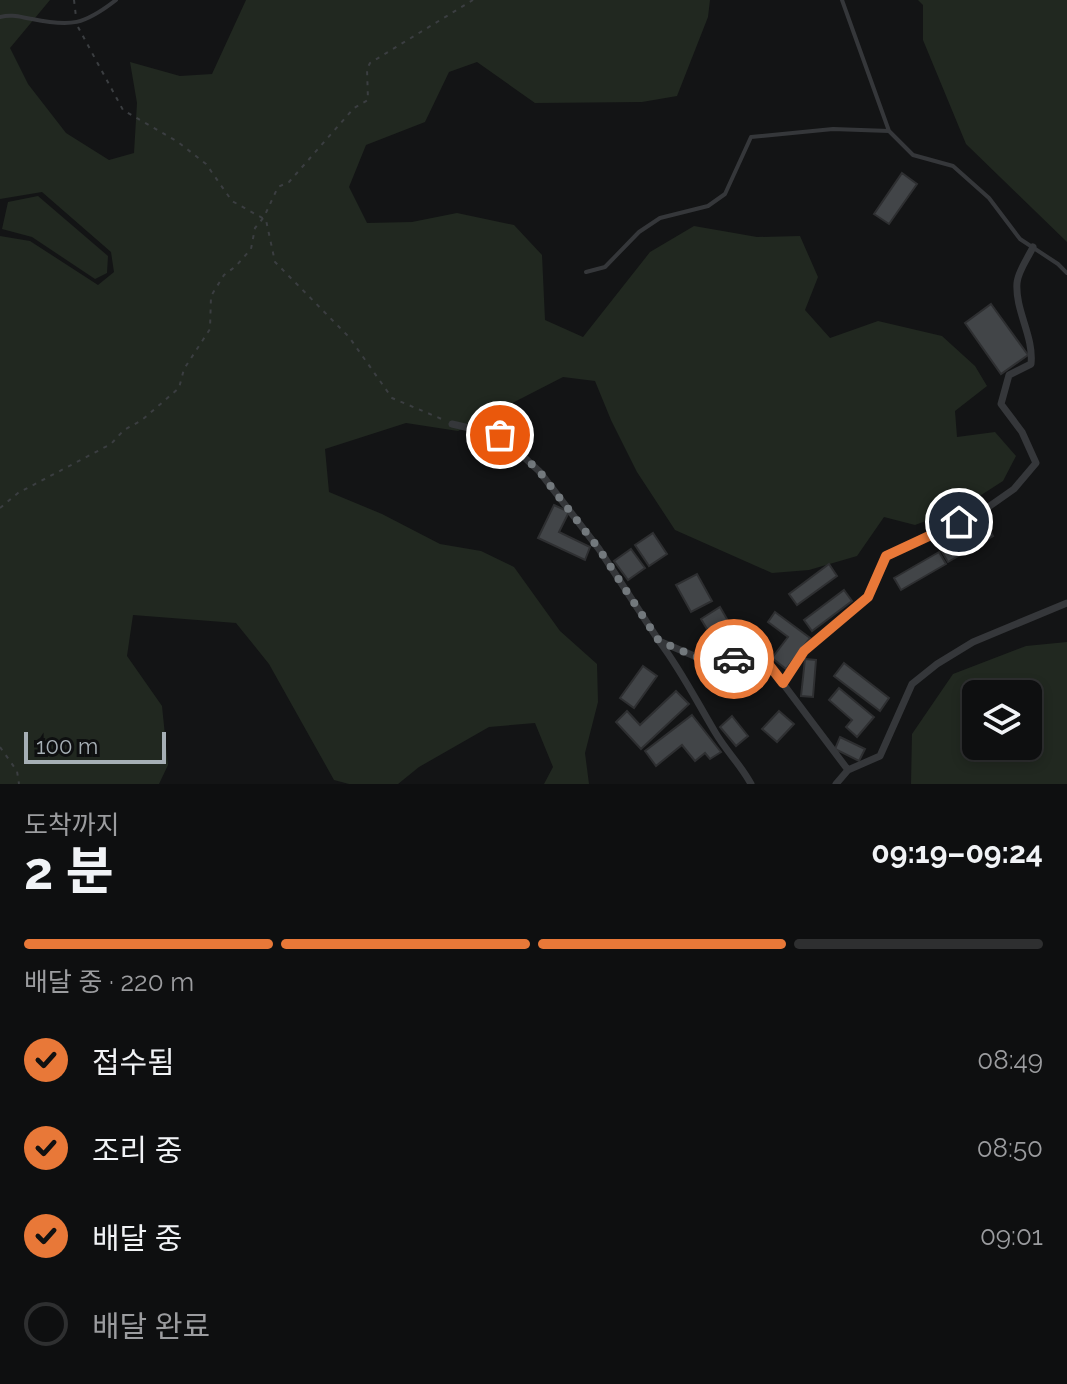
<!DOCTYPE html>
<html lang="ko">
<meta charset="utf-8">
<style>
:root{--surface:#0e0f10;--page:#171819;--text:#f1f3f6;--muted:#9b9c9f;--line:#2e2f30;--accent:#e87838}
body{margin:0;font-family:Raleway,"Noto Sans KR",sans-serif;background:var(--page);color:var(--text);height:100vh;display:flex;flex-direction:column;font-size:30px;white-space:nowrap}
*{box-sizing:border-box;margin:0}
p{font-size:26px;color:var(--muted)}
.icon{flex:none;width:44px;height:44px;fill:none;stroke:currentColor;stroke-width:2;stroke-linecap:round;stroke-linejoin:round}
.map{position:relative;height:784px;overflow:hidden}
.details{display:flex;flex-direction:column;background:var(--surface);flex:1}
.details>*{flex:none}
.buttons{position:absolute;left:962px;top:680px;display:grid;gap:16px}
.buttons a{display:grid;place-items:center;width:80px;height:80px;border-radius:12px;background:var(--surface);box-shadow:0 4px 12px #0003,0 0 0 2px var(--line);font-size:40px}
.scale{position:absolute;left:24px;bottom:20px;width:142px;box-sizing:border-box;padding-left:8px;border:4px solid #a6afb5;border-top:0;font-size:22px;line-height:28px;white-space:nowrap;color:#a6afb5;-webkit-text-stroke:6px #0e0f10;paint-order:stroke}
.pin{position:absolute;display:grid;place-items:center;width:68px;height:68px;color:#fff;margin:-34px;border:4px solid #fff;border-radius:50%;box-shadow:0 2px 8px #0007}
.courier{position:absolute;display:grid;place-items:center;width:80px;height:80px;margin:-40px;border:6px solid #e87838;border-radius:50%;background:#fff;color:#222;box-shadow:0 2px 10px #0007}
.head em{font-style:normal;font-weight:700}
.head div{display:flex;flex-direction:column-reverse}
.head{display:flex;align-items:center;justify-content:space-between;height:136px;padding:0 24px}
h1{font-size:52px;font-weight:700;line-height:60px}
.bar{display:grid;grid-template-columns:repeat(4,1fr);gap:12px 8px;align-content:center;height:96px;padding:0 24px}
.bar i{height:10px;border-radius:6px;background:var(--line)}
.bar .current{background:var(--accent)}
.bar p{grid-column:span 4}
ol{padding:0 24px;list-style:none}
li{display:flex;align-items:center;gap:24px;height:88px}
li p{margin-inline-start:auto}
li .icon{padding:8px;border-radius:50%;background:var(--accent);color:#111;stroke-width:4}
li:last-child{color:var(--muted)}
li i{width:44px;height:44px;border:4px solid var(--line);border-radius:50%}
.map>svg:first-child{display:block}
.green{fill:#212820;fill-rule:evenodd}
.building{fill:#424548;stroke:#2e2f31;stroke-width:2}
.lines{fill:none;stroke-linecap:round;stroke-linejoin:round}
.path{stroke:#3b3e41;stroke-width:2;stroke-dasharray:4 6;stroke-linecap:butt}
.lane{stroke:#35373a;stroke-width:4}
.street{stroke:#35373a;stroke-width:7}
.done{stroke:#73797d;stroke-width:8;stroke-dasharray:0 14.4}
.route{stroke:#e87838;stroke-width:10}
</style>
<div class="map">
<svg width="1067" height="784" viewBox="0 0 1067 784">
<rect width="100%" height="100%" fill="#131415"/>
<path class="green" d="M0,0H50L10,48L28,84L66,133L109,160L134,153L137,103L130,62L180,76L212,74L246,0H710L708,17L677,96L642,102L535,103L477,62L449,72L425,122L366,145L349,187L367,223L412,222L457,213L514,225L542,255L545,320L583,337L650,252L694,226L757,237L800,236L818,277L805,310L830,338L878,321L942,336L975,366L987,386L955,411L957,437L995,432L1016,456L1003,481L961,508L915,525L884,517L857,556L809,570L772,573L675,530L637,472L611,420L595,381L563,377L458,431L406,423L325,449L329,492L382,514L440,544L481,551L514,567L560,631L597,664L598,702L585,753L589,784H544L553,767L535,723L489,727L419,767L398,784H349L334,780L269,664L236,623L133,615L127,656L162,706L168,765L159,784H0V236L30,241L98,285L114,272L111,252L42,192L0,199Z
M918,0H1067V242L966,144L923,40V5Z
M38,196L108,256L107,273L95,279L32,237L2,229L8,202Z
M1067,642V784H911L912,734L953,674L1026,646ZM976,694H1028V746H976Z"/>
<path class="building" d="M902,173L917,184L889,224L874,214Z
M991,304L1028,355L1001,374L965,323Z
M554,505L569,512L559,532L590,547L585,560L538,538Z
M986,523L993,536L948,562L941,550Z
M653,533L667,554L649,566L635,545Z
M631,549L645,568L628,580L614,561Z
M939,552L946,564L901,590L894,578Z
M829,564L837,576L797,605L789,594Z
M697,574L712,601L691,612L676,585Z
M844,590L852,601L812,631L804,620Z
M720,607L742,645L723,656L701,619Z
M775,612L810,638L786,669L772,658L788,637L768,622Z
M805,659L816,660L813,697L801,696Z
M844,663L889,698L880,711L834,676Z
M643,666L657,676L634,708L620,698Z
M839,688L874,717L857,737L846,727L852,720L829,700Z
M676,691L689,704L641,749L616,722L627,711L640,725Z
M779,711L794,724L777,742L762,729Z
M692,715L721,752L710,759L705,753L695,761L682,745L656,766L645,751Z
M732,716L748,736L736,746L720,727Z
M840,737L865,749L859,761L835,749Z"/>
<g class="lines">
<path class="path" d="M74,0L76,17
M78,27L123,110L178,142L206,164L232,201L266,220L275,262L349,337L392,398L444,420
M0,508L18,493L111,444L124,430L142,420L179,388L184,369L210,329L211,296L224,275L236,266L251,249L255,228L264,217L278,187L289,182L354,108L368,100L367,69L370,63L473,0
M0,747L17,771L19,784"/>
<path class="lane" d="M842,0L889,131L913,155L953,166L989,198L1020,239L1058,264L1067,273
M0,17C12,14 20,17 32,19C71,27 84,25 116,0
M586,272L605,267L639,232L660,218L708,206L725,194L751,137L833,129L889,131"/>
<path class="street" d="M452,424L500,435L539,471L599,549L659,641L706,661L763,657L848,770
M659,641C681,670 697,702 715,732C726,751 741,765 751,784
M783,683L804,651L868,597L886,556L984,510L1014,489L1036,463L1022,432L1001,404L1009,375L1031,364C1034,336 1015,311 1017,283C1018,271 1028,258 1033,247
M836,784L848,770L880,756L912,684L937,664L973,642L1067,603"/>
</g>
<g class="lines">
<path class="done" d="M500,435L539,471L599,549L659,641L706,661L734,659"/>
<path class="route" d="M734,659L763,657L783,683L804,651L868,597L886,556L959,522"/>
</g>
</svg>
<div class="buttons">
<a><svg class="icon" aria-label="layers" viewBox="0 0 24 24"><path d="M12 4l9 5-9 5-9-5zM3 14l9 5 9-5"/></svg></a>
</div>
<div class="scale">100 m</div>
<div class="pin" style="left:500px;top:435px;background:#ea580c"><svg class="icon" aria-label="bag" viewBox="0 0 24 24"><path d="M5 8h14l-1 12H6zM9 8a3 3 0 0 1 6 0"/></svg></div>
<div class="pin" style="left:959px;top:522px;background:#1f2937"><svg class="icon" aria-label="home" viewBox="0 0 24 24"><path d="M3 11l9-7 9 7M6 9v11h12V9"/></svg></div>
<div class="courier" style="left:734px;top:659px"><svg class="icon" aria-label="car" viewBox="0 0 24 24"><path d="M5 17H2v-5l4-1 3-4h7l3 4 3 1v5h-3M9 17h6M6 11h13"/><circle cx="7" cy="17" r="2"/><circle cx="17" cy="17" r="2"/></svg></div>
</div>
<section class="details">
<div class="head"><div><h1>2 분</h1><p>도착까지</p></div><em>09:19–09:24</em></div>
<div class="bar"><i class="current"></i><i class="current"></i><i class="current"></i><i></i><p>배달 중 · 220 m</p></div>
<ol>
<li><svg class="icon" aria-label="check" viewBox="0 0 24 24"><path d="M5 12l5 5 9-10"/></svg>접수됨<p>08:49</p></li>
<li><svg class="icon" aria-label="check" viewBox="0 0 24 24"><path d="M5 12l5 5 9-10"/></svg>조리 중<p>08:50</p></li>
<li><svg class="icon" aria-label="check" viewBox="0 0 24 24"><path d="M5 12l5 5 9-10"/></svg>배달 중<p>09:01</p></li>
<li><i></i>배달 완료</li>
</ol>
</section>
